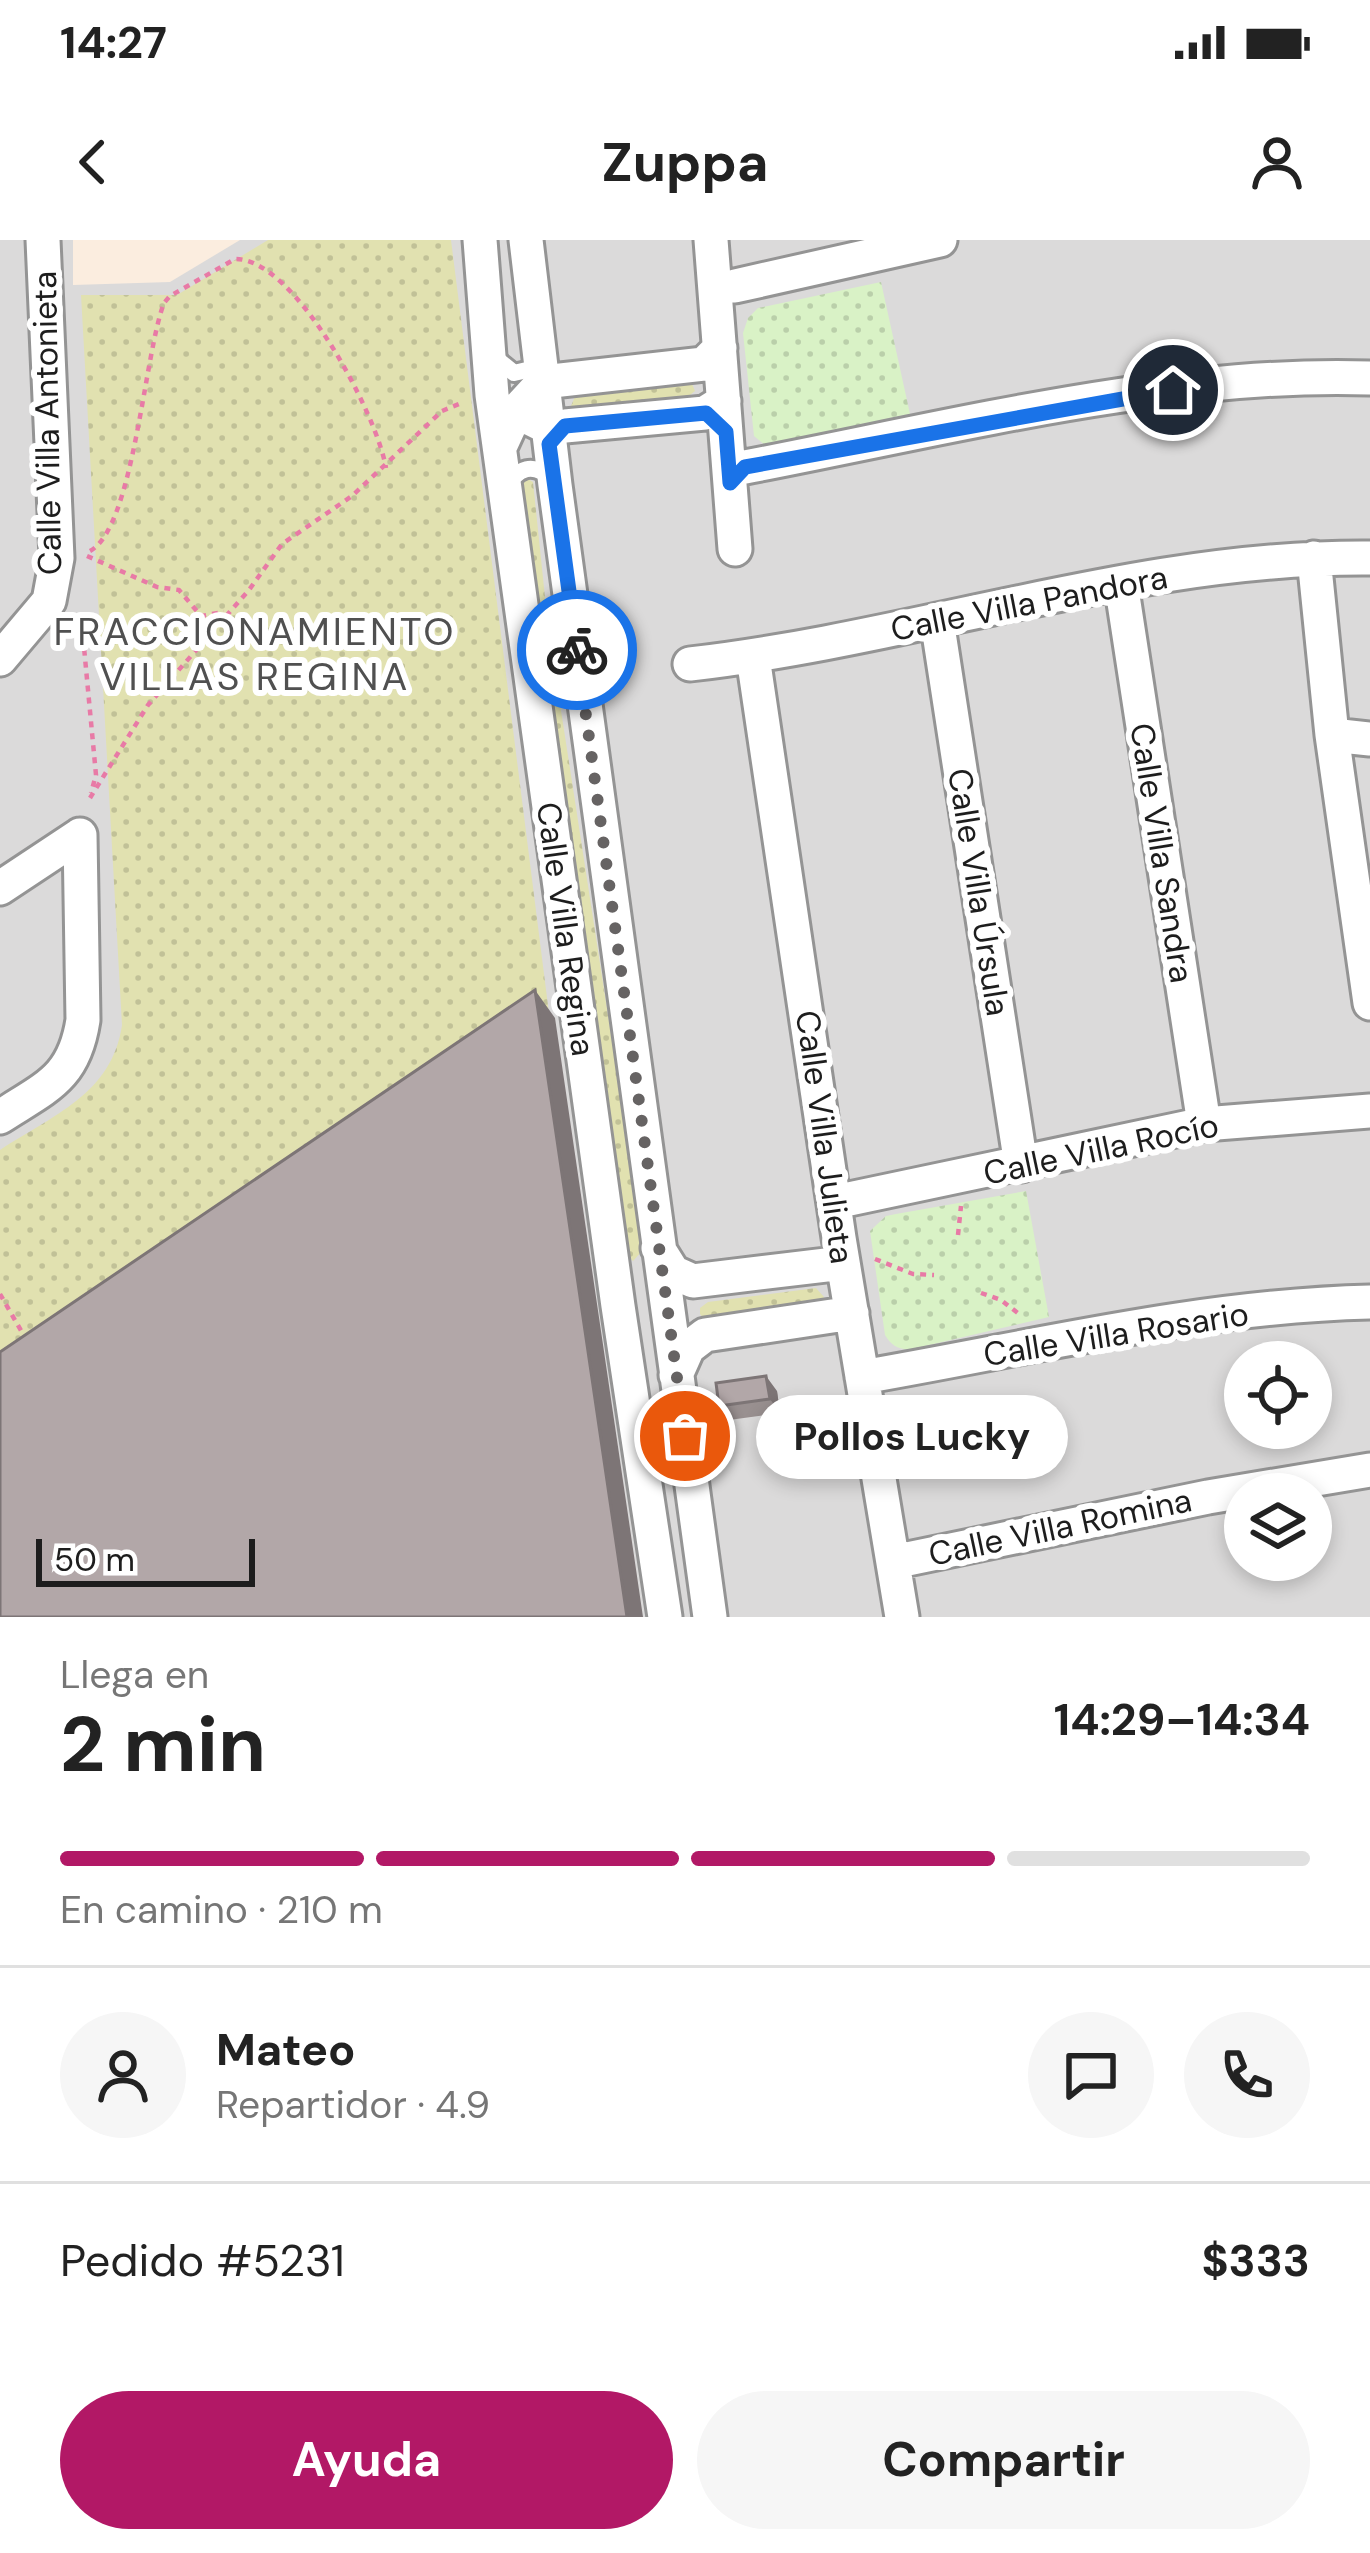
<!DOCTYPE html>
<html lang="es">
<meta charset="utf-8">
<style>
:root{--surface:#fff;--page:#f6f6f6;--text:#222;--muted:#767676;--line:#e0e0e0;--accent:#b21866}
body{margin:0;font-family:"DM Sans",sans-serif;background:var(--page);color:var(--text);height:100vh;display:flex;flex-direction:column;font-size:45px;white-space:nowrap}
*{box-sizing:border-box;margin:0}
p{font-size:39px;color:var(--muted)}
.icon{flex:none;width:66px;height:66px;fill:none;stroke:currentColor;stroke-width:2;stroke-linecap:round;stroke-linejoin:round}
.map{position:relative;height:1377px;overflow:hidden}
.details{display:flex;flex-direction:column;background:var(--surface);flex:1}
.details>*{flex:none}
.controls{position:absolute;left:1224px;top:1101px;display:grid;gap:24px}
.controls a{display:grid;place-items:center;width:108px;height:108px;border-radius:50%;background:var(--surface);box-shadow:0 6px 18px #0003;font-size:60px}
.scale{position:absolute;left:36px;bottom:30px;width:219px;box-sizing:border-box;padding-left:12px;border:6px solid #1d1d1d;border-top:0;font-size:33px;line-height:42px;white-space:nowrap;color:#1d1d1d;-webkit-text-stroke:9px #fff;paint-order:stroke}
.pin{position:absolute;display:grid;place-items:center;width:102px;height:102px;color:#fff;margin:-51px;border:6px solid #fff;border-radius:50%;box-shadow:0 3px 12px #0007}
.courier{position:absolute;display:grid;place-items:center;width:120px;height:120px;margin:-60px;border:9px solid #1a73e8;border-radius:50%;background:#fff;color:#222;box-shadow:0 3px 15px #0007}
.bubble{position:absolute;height:84px;border-radius:42px;background:var(--surface);box-shadow:0 6px 18px #0003;font-size:39px;font-weight:700;line-height:84px;text-align:center}
.summary em{font-style:normal;font-weight:700}
.summary div{display:flex;flex-direction:column-reverse}
.summary{display:flex;align-items:center;justify-content:space-between;height:204px;padding:0 60px}
h1{font-size:78px;font-weight:700;line-height:90px}
.bar{display:grid;grid-template-columns:repeat(4,1fr);gap:18px 12px;align-content:center;height:144px;padding:0 60px}
.bar i{height:15px;border-radius:9px;background:var(--line)}
.bar .current{background:var(--accent)}
.bar p{grid-column:span 4}
.line{display:flex;align-items:center;gap:30px;padding:0 60px;border-top:3px solid var(--line)}
.line div{flex:1}
.round{display:grid;place-items:center;flex:none;width:126px;height:126px;border-radius:63px;background:var(--page)}
.primary-button{display:flex;gap:24px;margin-top:auto;padding:24px 60px}
.primary-button a{flex:1;height:138px;border-radius:72px;background:var(--accent);color:#fff;font-size:48px;font-weight:700;line-height:138px;text-align:center}
.primary-button a+a{background:var(--page);color:var(--text)}
.status{display:flex;justify-content:space-between;align-items:center;height:84px;padding:0 60px;background:var(--surface);direction:ltr}
.status svg{height:33px;fill:currentColor}
header{display:flex;justify-content:space-between;align-items:center;height:156px;padding:0 60px;background:var(--surface);font-size:54px;font-weight:700}
.map>svg:first-child{display:block}
.residential{fill:#dbdada;fill-rule:evenodd}
.education{fill:#fbeddf}
.grass{fill:url(#grass-dots)}
.park{fill:url(#park-dots)}
.lines{fill:none;stroke-linecap:round;stroke-linejoin:round}
.service-casing{stroke:#949494;stroke-width:22}
.minor-casing{stroke:#949494;stroke-width:39}
.path{stroke:#e87aa6;stroke-width:4.5;stroke-dasharray:6 6;stroke-linecap:butt}
.service{stroke:#fff;stroke-width:16}
.minor{stroke:#fff;stroke-width:33}
.wall{fill:#999090}
.shaded-wall{fill:#7d7576}
.building{fill:#b2a7a8;stroke:#7d7576;stroke-width:3}
.done{stroke:#666363;stroke-width:12;stroke-dasharray:0 21.6}
.route{stroke:#1a73e8;stroke-width:15}
.labels{text-anchor:middle;dominant-baseline:central;stroke-width:12;stroke-linejoin:round;paint-order:stroke}
.street-label{font-size:33px;fill:#1d1d1d;stroke:#fff}
.quarter-label{font-size:39px;letter-spacing:3px;fill:#505050;stroke:#fff}
</style>
<div class="status"><b>14:27</b><svg viewBox="0 0 49 12"><path d="M0 12V9h3v3zM5 12V6h3v6zM10 12V3h3v9zM15 12V0h3v12zM26 1h20v11H26zM47 4h2v5h-2z"/></svg></div>
<header><svg class="icon" aria-label="back" viewBox="0 0 24 24"><path d="M15 5l-7 7 7 7"/></svg>Zuppa<svg class="icon" aria-label="person" viewBox="0 0 24 24"><circle cx="12" cy="8" r="4"/><path d="M4 21q1-7 8-7t8 7"/></svg></header>
<div class="map">
<svg width="1370" height="1377" viewBox="0 0 1370 1377">
<defs>
<pattern id="grass-dots" width="8" height="8" patternUnits="userSpaceOnUse" patternTransform="scale(3)"><rect width="8" height="8" fill="#e1e1b0"/><path d="M2 2h.1M6 6h.1" fill="none" stroke="#c1c197" stroke-width="1.8" stroke-linecap="round"/></pattern>
<pattern id="park-dots" width="8" height="8" patternUnits="userSpaceOnUse" patternTransform="scale(3)"><rect width="8" height="8" fill="#d9f2c6"/><path d="M2 2h.1M6 6h.1" fill="none" stroke="#bacfaa" stroke-width="1.8" stroke-linecap="round"/></pattern>
</defs>
<rect width="100%" height="100%" fill="#ede5e4"/>
<path class="residential" d="M0,0H1370V1377H0ZM1245,1122H1311V1188H1245ZM1245,1254H1311V1320H1245Z"/>
<path class="education" d="M73,0H240L170,42L73,45Z"/>
<path class="grass" d="M268,0H451L552,797L0,1377V910C53,875 112,854 122,785L81,55H177Z
M690,139L695,151L686,158L578,172L571,166L577,152Z
M526,238L533,242L548,386L644,1009L633,1021L623,1012L520,240Z
M816,1048L824,1057L821,1061L704,1079L700,1074V1068L708,1062Z"/>
<path class="park" d="M881,42L910,174L765,205L754,196L743,93L748,78L758,68Z
M1026,951L1049,1077L912,1109C898,1110 892,1106 885,1095L870,991L886,976L896,974Z"/>
<g class="lines">
<defs>
<path id="service" d="M492,115L514,133L531,129L537,120
M506,248C518,227 533,222 552,239"/>
<path id="minor" d="M480,0L492,155L618,1066L665,1377
M526,0L555,245L710,1377
M711,0L735,309
M735,46L940,0
M529,178L547,187L565,186L705,173L724,161
M501,205L517,170L543,142L704,124L720,108
M745,227C944,189 1168,131 1370,138
M1314,318L1332,495L1370,763
M1121,343L1204,884
M937,380L1021,925
M753,417L839,998L902,1377
M0,419L49,361L57,318L43,0
M690,424C917,398 1140,316 1370,318
M1332,495L1370,499
M0,648L80,595
M0,877C46,847 74,839 83,780L80,595
M835,962L1204,884L1370,871
M658,1008L673,1032L693,1041L843,1023
M676,1135L688,1108L705,1095L852,1073
M862,1137C1030,1108 1200,1066 1370,1062
M893,1322L1208,1257L1370,1230"/>
</defs>
<use href="#service" class="service-casing"/>
<use href="#minor" class="minor-casing"/>
<path class="path" d="M90,311C134,287 144,115 164,63L170,56L235,19C295,18 377,174 386,228
M87,316L157,347L179,350L201,376L224,372
M72,379L82,386L96,535L91,553
M90,558L148,465L249,350L282,304L352,256L442,171L464,162
M958,995L961,966
M875,1019L913,1034L934,1035
M981,1053L1001,1060L1019,1074
M0,1054L27,1101"/>
<use href="#service" class="service"/>
<use href="#minor" class="minor"/>
</g>
<path class="wall" d="M777,1151L780,1173L729,1180L719,1166Z"/>
<path class="shaded-wall" d="M535,750L555,778L643,1377H627Z
M766,1136L777,1151L780,1173L770,1159Z"/>
<path class="building" d="M535,750L627,1377H0V1112Z
M766,1136L770,1159L719,1166L716,1143Z"/>
<g class="lines">
<path class="done" d="M577,410L685,1196"/>
<path class="route" d="M577,410L549,204L565,186L706,173L726,192L730,243L745,227L1173,150"/>
</g>
<g class="labels">
<g class="street-label">
<text transform="translate(47 183) rotate(-91)">Calle Villa Antonieta</text>
<text transform="translate(1029 363) rotate(-11)">Calle Villa Pandora</text>
<text transform="translate(1162 613) rotate(81)">Calle Villa Sandra</text>
<text transform="translate(979 652) rotate(81)">Calle Villa Úrsula</text>
<text transform="translate(566 689) rotate(82)">Calle Villa Regina</text>
<text transform="translate(825 897) rotate(82)">Calle Villa Julieta</text>
<text transform="translate(1101 909) rotate(-12)">Calle Villa Rocío</text>
<text transform="translate(1116 1094) rotate(-9)">Calle Villa Rosario</text>
<text transform="translate(1060 1287) rotate(-12)">Calle Villa Romina</text>
</g>
<g class="quarter-label">
<text x="255" y="391">FRACCIONAMIENTO<tspan x="255" dy="45">VILLAS REGINA</tspan></text>
</g>
</g>
</svg>
<div class="controls">
<a><svg class="icon" aria-label="locate" viewBox="0 0 24 24"><circle cx="12" cy="12" r="6"/><path d="M12 2v4M12 18v4M2 12h4M18 12h4"/></svg></a>
<a><svg class="icon" aria-label="layers" viewBox="0 0 24 24"><path d="M12 4l9 5-9 5-9-5zM3 14l9 5 9-5"/></svg></a>
</div>
<div class="scale">50 m</div>
<div class="pin" style="left:685px;top:1196px;background:#ea580c"><svg class="icon" aria-label="bag" viewBox="0 0 24 24"><path d="M5 8h14l-1 12H6zM9 8a3 3 0 0 1 6 0"/></svg></div>
<div class="pin" style="left:1173px;top:150px;background:#1f2937"><svg class="icon" aria-label="home" viewBox="0 0 24 24"><path d="M3 11l9-7 9 7M6 9v11h12V9"/></svg></div>
<div class="courier" style="left:577px;top:410px"><svg class="icon" aria-label="bike" viewBox="0 0 24 24"><circle cx="6" cy="16" r="4"/><circle cx="18" cy="16" r="4"/><path d="M6 16l4-8h5l3 8M10 8l3 8H6M13 5h3"/></svg></div>
<div class="bubble" style="left:756px;top:1155px;width:312px">Pollos Lucky</div>
</div>
<section class="details">
<div class="summary"><div><h1>2 min</h1><p>Llega en</p></div><em>14:29–14:34</em></div>
<div class="bar"><i class="current"></i><i class="current"></i><i class="current"></i><i></i><p>En camino · 210 m</p></div>
<div class="line" style="height:216px"><a class="round"><svg class="icon" aria-label="person" viewBox="0 0 24 24"><circle cx="12" cy="8" r="4"/><path d="M4 21q1-7 8-7t8 7"/></svg></a><div><b>Mateo</b><p>Repartidor · 4.9</p></div><a class="round"><svg class="icon" aria-label="chat" viewBox="0 0 24 24"><path d="M4 5h16v11H9l-5 4z"/></svg></a><a class="round"><svg class="icon" aria-label="phone" viewBox="0 0 24 24"><path d="M5 4h4l2 5-3 2q2 4 5 5l2-3 5 2v4C11 20 4 13 5 4z"/></svg></a></div>
<div class="line" style="height:156px"><div>Pedido #5231</div><b>$333</b></div>
<div class="primary-button"><a>Ayuda</a><a>Compartir</a></div>
</section>
